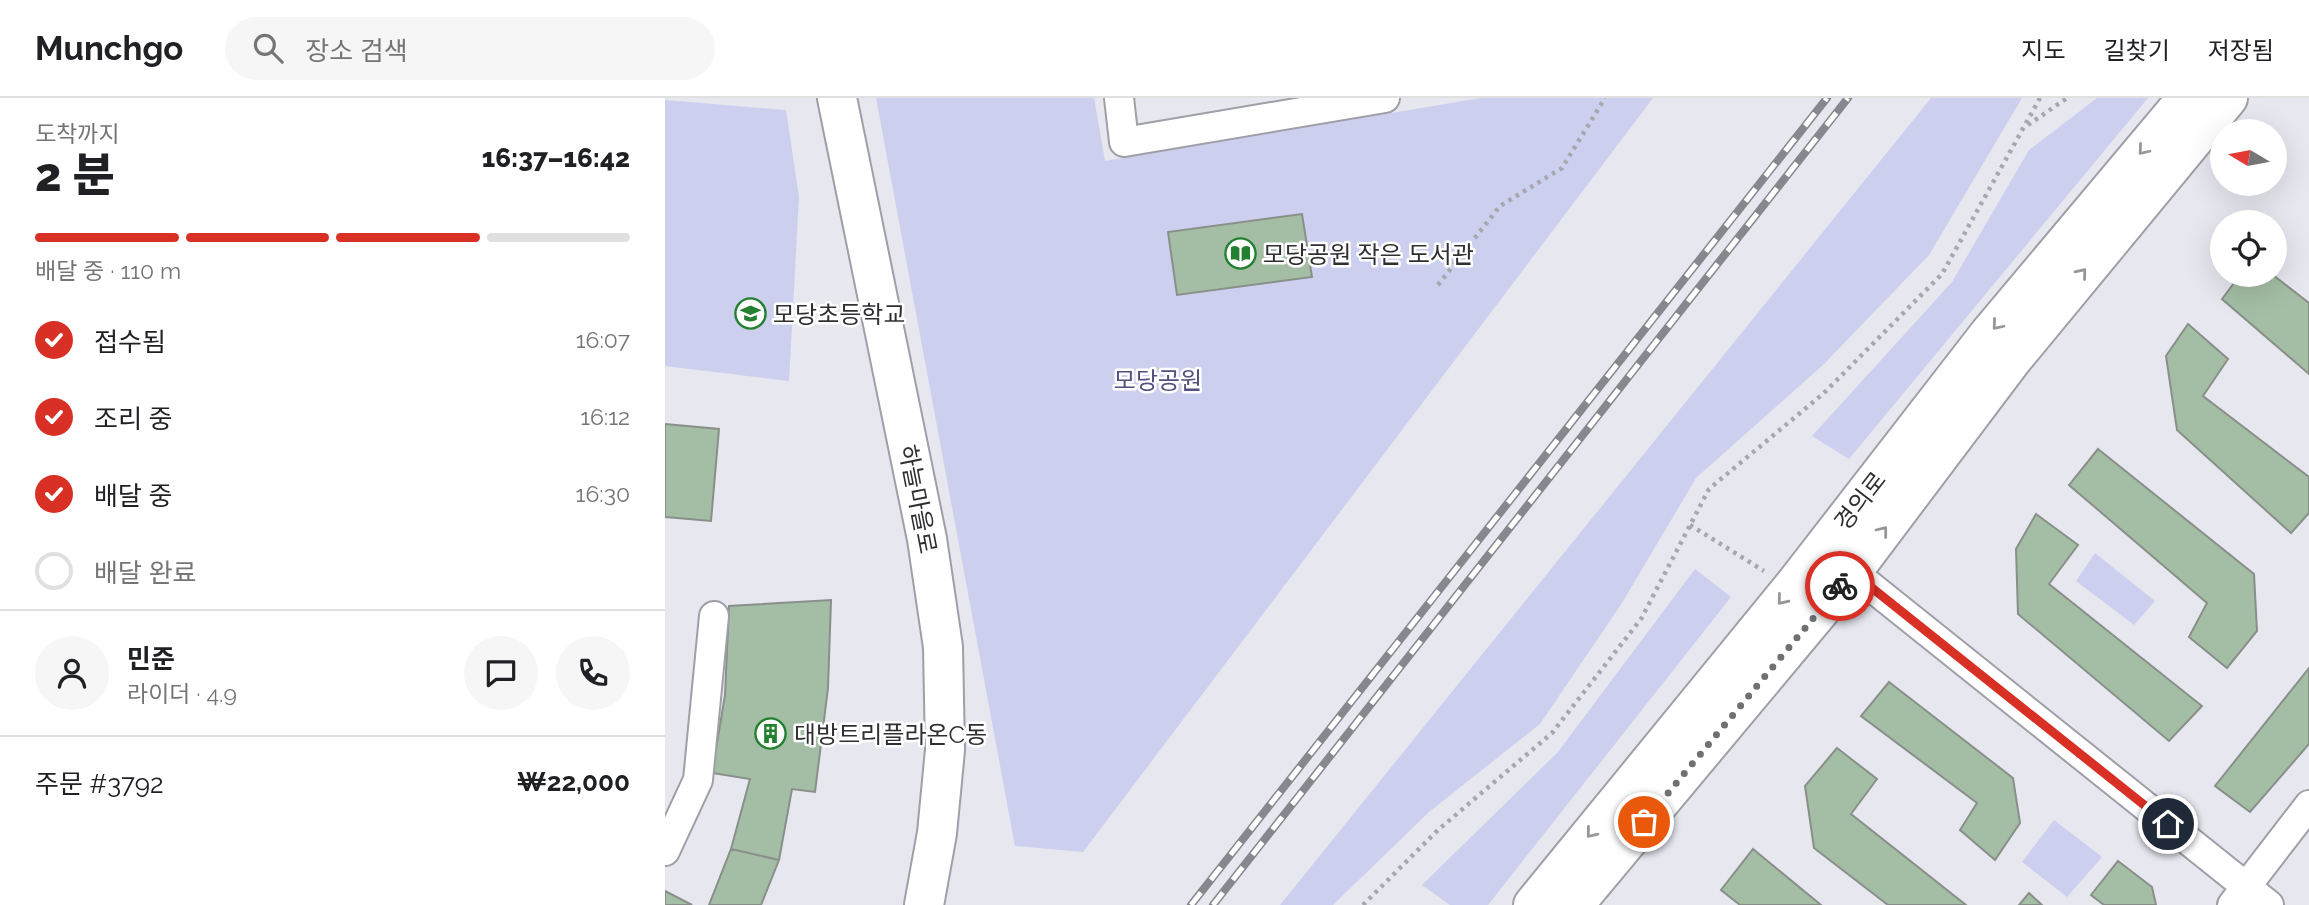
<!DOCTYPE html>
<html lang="ko">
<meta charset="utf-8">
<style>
:root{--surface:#fff;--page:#f6f6f6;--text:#202124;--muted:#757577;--line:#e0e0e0;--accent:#d93025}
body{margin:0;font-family:Raleway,"Noto Sans KR",sans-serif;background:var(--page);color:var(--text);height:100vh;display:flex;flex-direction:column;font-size:26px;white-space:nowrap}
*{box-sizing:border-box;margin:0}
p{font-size:23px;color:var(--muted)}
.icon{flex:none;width:38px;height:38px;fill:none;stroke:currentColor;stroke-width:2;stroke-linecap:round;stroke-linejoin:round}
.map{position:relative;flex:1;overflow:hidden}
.sheet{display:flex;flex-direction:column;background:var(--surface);width:665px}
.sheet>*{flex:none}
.needle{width:46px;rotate:280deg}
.fabs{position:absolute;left:1545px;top:21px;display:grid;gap:14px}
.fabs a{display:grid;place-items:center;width:77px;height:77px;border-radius:50%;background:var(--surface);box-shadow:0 7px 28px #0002;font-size:35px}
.pin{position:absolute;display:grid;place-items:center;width:60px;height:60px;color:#fff;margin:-30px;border:4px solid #fff;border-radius:50%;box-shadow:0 2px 7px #0007}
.courier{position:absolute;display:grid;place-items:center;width:70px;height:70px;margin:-35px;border:5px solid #d93025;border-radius:50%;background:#fff;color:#222;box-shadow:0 2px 9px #0007}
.overview em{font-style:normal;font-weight:800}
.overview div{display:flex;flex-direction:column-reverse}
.overview{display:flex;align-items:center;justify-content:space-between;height:119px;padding:0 35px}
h1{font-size:46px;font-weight:800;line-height:52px}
.bar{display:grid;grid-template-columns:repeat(4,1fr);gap:10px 7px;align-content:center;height:84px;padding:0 35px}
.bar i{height:9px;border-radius:5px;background:var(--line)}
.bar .on{background:var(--accent)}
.bar p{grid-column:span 4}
.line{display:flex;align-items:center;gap:18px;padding:0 35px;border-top:2px solid var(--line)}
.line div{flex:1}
.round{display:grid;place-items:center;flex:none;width:74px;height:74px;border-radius:37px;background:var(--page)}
ol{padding:0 35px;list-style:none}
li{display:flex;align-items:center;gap:21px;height:77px}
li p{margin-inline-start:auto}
li .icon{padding:7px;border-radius:50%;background:var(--accent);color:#fff;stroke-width:4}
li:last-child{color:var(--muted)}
li i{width:38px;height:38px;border:4px solid var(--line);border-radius:50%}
header{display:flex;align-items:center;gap:42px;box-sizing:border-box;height:98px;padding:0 35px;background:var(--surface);border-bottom:2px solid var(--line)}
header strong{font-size:33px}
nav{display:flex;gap:38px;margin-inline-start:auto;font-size:24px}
.search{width:490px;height:63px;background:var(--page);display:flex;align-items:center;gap:18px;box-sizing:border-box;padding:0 24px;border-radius:38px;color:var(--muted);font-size:26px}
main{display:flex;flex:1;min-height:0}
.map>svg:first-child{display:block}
.green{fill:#cdcfee}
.building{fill:#a4bea5;stroke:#898f89;stroke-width:2}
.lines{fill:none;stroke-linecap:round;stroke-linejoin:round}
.minor-casing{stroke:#9e9fa7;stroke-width:32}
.secondary-casing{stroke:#9e9fa7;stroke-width:42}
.primary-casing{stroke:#9e9fa7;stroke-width:42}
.path{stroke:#a7a8ae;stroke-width:4.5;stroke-dasharray:3.5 5;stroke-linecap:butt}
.minor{stroke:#fff;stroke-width:28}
.secondary{stroke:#fff;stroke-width:38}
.primary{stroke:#fff;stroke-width:38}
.rail-casing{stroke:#87888d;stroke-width:8}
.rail{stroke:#fff;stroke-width:5;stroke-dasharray:16;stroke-linecap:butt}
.oneway{stroke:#979798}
.done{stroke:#6f6f74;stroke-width:7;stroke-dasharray:0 12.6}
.route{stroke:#d93025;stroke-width:9}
.labels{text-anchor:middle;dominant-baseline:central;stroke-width:5;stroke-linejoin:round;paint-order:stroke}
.poi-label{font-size:24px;fill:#2f2f32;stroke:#fff;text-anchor:start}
.park-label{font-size:24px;fill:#50517f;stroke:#fff}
.street-label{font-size:24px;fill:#2f2f32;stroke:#fff}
</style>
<header>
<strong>Munchgo</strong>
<div class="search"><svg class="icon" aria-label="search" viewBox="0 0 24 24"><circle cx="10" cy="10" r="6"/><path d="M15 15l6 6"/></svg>장소 검색</div>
<nav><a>지도</a><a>길찾기</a><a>저장됨</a></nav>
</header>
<main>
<section class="sheet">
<div class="overview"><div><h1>2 분</h1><p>도착까지</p></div><em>16:37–16:42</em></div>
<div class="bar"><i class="on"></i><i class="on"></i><i class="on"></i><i></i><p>배달 중 · 110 m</p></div>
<ol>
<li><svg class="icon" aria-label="check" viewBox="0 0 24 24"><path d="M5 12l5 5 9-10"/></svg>접수됨<p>16:07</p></li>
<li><svg class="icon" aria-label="check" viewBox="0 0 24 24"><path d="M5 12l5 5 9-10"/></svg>조리 중<p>16:12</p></li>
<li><svg class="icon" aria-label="check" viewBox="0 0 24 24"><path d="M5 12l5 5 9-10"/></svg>배달 중<p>16:30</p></li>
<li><i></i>배달 완료</li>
</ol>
<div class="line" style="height:126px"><a class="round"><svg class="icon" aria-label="person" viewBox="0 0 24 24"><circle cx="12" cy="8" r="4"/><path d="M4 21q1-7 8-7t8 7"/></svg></a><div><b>민준</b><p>라이더 · 4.9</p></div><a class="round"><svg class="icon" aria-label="chat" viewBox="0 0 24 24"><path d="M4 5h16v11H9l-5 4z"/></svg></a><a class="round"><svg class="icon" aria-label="phone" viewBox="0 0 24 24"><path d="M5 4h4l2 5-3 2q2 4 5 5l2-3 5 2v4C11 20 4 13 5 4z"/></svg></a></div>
<div class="line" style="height:91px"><div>주문 #3792</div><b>₩22,000</b></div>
</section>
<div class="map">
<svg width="1644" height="807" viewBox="0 0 1644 807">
<rect width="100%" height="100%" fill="#e6e7ef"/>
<path class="green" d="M211,0H429L440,63L816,0H988L418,754L350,748Z
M1266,0H1357L1264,157L1158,267L1031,380L957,505L875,626L764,714L668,807H615Z
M1432,0H1483L1184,361L1147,338L1287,184L1364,52Z
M0,2L121,12L134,99L124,283L0,268Z
M1430,455L1490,503L1469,527L1411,483Z
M1030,471L1066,499L823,807H785L757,787L893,654Z
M1389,722L1437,759L1402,799L1357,764Z"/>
<path class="building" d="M637,116L647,179L512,197L503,134Z
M1575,177H1608L1644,205V276L1557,201Z
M1523,226L1563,261L1538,298L1644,379V415L1626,435L1512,332L1501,258Z
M0,326L54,331L46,423L0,419Z
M1433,351L1589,476L1592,533L1562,570L1524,539L1542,505L1404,387Z
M1371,416L1413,447L1384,486L1537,608L1504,643L1353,516L1351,451Z
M166,502L163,590L150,694L127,691L114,762L66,751L85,681L47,675L60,597L64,508Z
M1644,570V646L1585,714L1550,688Z
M1224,584L1348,680L1355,725L1330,762L1295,732L1312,705L1196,618Z
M1172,650L1212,681L1186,716L1301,807H1223L1149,750L1140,688Z
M66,751L114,762L96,807H44Z
M1088,751L1156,807H1075L1056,792Z
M1453,763L1487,789L1491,807H1439L1426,797Z
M0,793L27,807H0Z
M1364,795L1377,807H1354Z"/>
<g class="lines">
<defs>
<path id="minor" d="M454,0L459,44L720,0
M1174,463L1604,807
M0,753L33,682L49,518
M1567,807L1644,707"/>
<path id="secondary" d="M172,0L262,441L278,549L280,652L272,735L259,807"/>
<path id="primary" d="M868,807L1131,485L1324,236L1522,0
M909,807L1187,474L1346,263L1563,0"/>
</defs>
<use href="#minor" class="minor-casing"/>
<use href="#secondary" class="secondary-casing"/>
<use href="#primary" class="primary-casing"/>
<path class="path" d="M1363,27L1402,0
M773,187L835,108L897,70L940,0
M1025,427L1099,473
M698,807L773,732L887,635L976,521L1044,391L1159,295L1277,176L1375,0"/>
<use href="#minor" class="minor"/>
<use href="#secondary" class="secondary"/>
<use href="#primary" class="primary"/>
<defs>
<path id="rail" d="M526,807L1162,0
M548,807L1183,0"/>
</defs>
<use href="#rail" class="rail-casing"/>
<use href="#rail" class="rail"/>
</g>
<defs><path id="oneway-chevron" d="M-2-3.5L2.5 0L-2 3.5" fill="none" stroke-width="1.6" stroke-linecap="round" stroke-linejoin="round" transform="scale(1.75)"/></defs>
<g class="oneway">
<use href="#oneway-chevron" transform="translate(1478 52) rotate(130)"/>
<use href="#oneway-chevron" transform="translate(1417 175) rotate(-51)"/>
<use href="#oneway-chevron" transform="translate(1332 227) rotate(130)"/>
<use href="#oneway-chevron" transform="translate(1218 433) rotate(-52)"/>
<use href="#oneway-chevron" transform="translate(1117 502) rotate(129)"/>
<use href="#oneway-chevron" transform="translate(926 735) rotate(129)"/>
</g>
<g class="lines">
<path class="done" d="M979,724L1175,488"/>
<path class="route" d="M1175,488L1187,474L1503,726"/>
</g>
<defs>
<symbol id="library-ring" viewBox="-11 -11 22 22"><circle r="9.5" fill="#fff" stroke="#248031" stroke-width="1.5"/><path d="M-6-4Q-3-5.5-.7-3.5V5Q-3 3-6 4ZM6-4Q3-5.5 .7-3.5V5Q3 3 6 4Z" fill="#248031"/></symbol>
<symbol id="school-ring" viewBox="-11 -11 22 22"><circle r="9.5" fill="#fff" stroke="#248031" stroke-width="1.5"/><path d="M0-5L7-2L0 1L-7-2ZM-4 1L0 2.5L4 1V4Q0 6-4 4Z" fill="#248031"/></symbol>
<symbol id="building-ring" viewBox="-11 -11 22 22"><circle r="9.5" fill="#fff" stroke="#248031" stroke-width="1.5"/><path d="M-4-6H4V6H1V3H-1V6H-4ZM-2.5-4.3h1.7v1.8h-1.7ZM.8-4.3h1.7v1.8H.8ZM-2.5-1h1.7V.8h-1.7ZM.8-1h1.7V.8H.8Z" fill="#248031"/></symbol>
</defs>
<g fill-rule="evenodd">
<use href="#library-ring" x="558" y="138" width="35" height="35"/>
<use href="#school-ring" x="68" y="198" width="35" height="35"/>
<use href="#building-ring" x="88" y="618" width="35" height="35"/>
</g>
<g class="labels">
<g class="poi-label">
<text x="598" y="156">모당공원 작은 도서관</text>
<text x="108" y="216">모당초등학교</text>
<text x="129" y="636">대방트리플라온C동</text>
</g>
<g class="park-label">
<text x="493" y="282">모당공원</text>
</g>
<g class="street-label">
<text transform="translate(253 401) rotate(79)">하늘마을로</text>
<text transform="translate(1195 403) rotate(-52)">경의로</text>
</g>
</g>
</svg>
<div class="fabs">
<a><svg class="needle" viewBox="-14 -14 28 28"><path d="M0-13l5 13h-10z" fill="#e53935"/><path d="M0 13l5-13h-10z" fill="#757577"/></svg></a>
<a><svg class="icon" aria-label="locate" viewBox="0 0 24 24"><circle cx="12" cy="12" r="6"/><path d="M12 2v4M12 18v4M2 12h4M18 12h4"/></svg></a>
</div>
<div class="pin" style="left:979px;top:724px;background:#ea580c"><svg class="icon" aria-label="bag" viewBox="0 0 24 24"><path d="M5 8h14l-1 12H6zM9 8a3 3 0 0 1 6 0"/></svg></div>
<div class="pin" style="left:1503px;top:726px;background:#1f2937"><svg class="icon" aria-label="home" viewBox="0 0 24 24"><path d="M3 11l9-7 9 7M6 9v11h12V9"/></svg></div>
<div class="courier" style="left:1175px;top:488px"><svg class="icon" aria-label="bike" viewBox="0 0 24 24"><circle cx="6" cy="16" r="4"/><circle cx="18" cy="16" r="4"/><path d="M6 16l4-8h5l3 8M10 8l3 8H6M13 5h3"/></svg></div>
</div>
</main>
